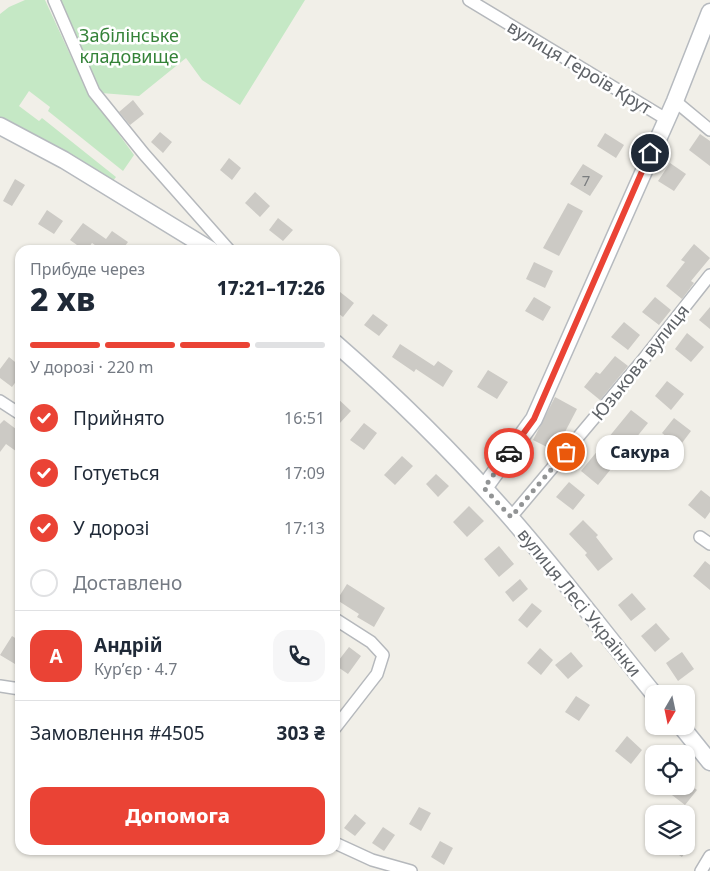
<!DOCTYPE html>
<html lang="uk">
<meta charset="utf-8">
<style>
:root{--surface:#fff;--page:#f6f6f7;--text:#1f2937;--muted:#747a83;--line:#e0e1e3;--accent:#ea4335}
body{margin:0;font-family:"Noto Sans",sans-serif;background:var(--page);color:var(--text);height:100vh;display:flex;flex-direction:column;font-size:19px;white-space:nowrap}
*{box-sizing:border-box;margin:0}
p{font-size:16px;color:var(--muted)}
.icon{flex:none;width:28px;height:28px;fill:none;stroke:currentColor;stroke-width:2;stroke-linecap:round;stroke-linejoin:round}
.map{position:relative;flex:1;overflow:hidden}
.side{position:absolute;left:15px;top:245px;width:325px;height:610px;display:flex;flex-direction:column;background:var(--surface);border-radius:15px;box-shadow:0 1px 4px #0004}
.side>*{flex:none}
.needle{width:32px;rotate:189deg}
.fabs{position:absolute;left:645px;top:685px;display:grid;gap:10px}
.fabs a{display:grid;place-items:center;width:50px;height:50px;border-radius:10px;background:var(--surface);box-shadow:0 1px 4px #0004;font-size:25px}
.pin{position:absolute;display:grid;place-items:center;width:42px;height:42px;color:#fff;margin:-21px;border:2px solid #fff;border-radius:50%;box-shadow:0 1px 5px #0007}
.courier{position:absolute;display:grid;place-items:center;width:50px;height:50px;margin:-25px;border:4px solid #ea4335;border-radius:50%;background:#fff;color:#222;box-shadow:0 1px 6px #0007}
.bubble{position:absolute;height:35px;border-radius:15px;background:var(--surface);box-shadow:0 1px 4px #0004;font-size:16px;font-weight:800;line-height:35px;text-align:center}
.summary em{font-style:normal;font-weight:800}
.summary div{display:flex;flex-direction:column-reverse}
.summary{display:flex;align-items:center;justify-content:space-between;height:85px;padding:0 15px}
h1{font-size:32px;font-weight:800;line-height:38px}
.bar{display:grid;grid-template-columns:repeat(4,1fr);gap:8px 5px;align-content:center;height:60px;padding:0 15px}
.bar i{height:6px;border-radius:4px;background:var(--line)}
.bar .on{background:var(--accent)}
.bar p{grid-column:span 4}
.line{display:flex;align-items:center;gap:12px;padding:0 15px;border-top:1px solid var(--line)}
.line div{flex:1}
.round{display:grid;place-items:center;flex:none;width:52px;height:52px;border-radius:15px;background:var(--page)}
ol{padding:0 15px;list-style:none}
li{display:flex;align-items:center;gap:15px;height:55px}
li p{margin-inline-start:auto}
li .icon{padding:5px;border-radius:50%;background:var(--accent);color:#fff;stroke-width:4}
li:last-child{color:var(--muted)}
li i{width:28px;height:28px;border:2px solid var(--line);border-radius:50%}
.button{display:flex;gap:10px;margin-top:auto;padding:10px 15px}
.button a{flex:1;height:58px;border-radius:15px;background:var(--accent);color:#fff;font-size:20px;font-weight:800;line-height:58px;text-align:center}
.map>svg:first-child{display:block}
.green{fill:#c5e8c5}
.building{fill:#cccac5}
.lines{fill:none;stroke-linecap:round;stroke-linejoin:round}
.minor-casing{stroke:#b5b8bc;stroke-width:14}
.secondary-casing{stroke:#b6babf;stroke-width:19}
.minor{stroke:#fff;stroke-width:11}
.secondary{stroke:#fff;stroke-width:16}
.done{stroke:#929495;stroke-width:5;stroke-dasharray:0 9}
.route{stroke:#ea4335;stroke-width:6}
.labels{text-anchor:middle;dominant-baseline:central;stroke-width:5;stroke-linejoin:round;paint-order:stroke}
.number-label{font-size:15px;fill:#7a7d7f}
.park-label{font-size:18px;fill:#348238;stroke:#fff}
.street-label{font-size:18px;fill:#5f6368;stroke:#fff}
</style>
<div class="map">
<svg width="710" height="871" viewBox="0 0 710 871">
<rect width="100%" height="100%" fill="#f1efe8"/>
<path class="green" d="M25,0H45L86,89L134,155L123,171L48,111L50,107L29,91L19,106L39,121L42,118L116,177L113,181L0,120V14L9,7Z
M60,0H305L240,105L202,80L186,58L139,96L101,93Z"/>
<path class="building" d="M133,100L144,114L130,125L119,112Z
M160,132L172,142L163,153L151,142Z
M605,133L624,145L616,158L597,146Z
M700,134L710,141V166L689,150Z
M229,158L241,168L232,180L220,170Z
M670,163L686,174L674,191L658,181Z
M583,164L603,176L590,196L570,184Z
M15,179L25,185L12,206L3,201Z
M255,192L270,206L260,217L245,203Z
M568,203L583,211L559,256L543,248Z
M47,210L63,221L54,234L38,224Z
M278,218L293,230L283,241L269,230Z
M83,223L106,239L112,231L128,242L122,250H102L92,243L87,250H84L70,240Z
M694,244L710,258L691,281L694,283L682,299L666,286L685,262L681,260Z
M534,262L553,271L545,288L526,279Z
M335,288L354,303L343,317L335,311Z
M534,297L551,307L543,321L525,311Z
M655,297L671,310L659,325L642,312Z
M710,307V329L699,320Z
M373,314L388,325L379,336L364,325Z
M624,322L640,335L628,350L611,337Z
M687,333L704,347L691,362L675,349Z
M400,344L434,366L438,361L453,371L443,387L416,369L414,372L392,357Z
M615,356L628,366L600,400L584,387L596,372L600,374Z
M9,357L20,366V376L12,387L0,378V369Z
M488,370L508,382L497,399L477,387Z
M667,381L684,394L671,410L655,396Z
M335,396L351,411L339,424L335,420Z
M555,397L577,409L555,451L533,440Z
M631,410L648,423L598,485L581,471Z
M674,418L691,431L679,447L662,433Z
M4,420L20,432V454L6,444L0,452V424Z
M364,423L377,433L364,450L350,440Z
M402,456L413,466L395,485L384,475Z
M436,474L449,486L438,497L426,484Z
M569,482L585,495L573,510L556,497Z
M701,490L710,497V512L705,519L688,505Z
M469,506L484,521L467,537L453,522Z
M583,520L598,535L596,537L613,559L598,571L585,555L587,553L569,534Z
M499,546L514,564L499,577L484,559Z
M705,561L710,565V590L693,576Z
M520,579L528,589L513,602L505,592Z
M347,584L385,608L374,627L357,617L359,614L337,600Z
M632,593L646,609L631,621L618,605Z
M532,603L542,611L527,628L518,620Z
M656,623L670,639L655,652L641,636Z
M12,636L20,641V656L15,664L0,655Z
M349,647L361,656L348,674L335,665Z
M540,648L553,660L541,675L527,663Z
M571,652L583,666L568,679L555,665Z
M682,652L694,669L678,681L666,663Z
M576,696L590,705L579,721L565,712Z
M627,736L642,750L631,764L615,751Z
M686,781L697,790L685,805L668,792L673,786H686Z
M419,807L431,813L421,831L409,824Z
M355,814L366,823L355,836L344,828Z
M383,827L395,835L384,851L372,843Z
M440,841L453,848L444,865L431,857Z
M665,846H689L682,857Z"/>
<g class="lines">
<defs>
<path id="minor" d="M54,0L94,92L144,154L229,250
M469,0L666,119
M675,101L710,130
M0,401L20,414
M511,517L642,361L710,275
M700,537L710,544
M335,619L371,642L383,655L377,674L335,728
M0,686L20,689
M335,843L372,860L411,871
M701,871L710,856"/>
<path id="secondary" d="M0,126L64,160L211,250
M335,343C397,397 456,455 510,517C560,574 606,635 654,694
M484,488L534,419L675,101L710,12
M681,726L710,762"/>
</defs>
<use href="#minor" class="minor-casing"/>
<use href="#secondary" class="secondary-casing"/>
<use href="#minor" class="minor"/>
<use href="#secondary" class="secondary"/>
</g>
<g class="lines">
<path class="done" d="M509,453L484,488L511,517L566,452"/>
<path class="route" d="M509,453L534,419L650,153"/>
</g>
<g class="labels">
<g class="number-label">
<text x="586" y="180">7</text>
</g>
<g class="park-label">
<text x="129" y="35">Забілінське<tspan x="129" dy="21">кладовище</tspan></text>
</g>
<g class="street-label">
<text transform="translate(580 67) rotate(31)">вулиця Героїв Крут</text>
<text transform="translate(640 362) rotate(-51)">Юзькова вулиця</text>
<text transform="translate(580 602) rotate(51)">вулиця Лесі Українки</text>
</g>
</g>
</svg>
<div class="fabs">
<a><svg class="needle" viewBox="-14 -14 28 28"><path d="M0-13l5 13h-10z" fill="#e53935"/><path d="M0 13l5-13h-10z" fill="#747a83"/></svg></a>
<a><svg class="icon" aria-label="locate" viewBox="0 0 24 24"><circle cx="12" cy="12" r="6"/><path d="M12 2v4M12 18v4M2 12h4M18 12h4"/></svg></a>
<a><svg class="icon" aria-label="layers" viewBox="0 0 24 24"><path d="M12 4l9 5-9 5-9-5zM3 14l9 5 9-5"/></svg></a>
</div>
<div class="pin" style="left:566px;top:452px;background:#ea580c"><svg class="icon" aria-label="bag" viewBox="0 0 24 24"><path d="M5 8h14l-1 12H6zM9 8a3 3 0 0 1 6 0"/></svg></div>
<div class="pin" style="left:650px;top:153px;background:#1f2937"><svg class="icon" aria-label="home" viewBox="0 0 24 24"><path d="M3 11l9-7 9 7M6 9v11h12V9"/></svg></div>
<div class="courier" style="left:509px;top:453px"><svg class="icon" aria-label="car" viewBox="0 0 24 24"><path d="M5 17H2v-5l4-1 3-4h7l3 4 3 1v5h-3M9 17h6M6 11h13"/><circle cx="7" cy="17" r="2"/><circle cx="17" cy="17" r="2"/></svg></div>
<div class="bubble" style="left:596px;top:435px;width:88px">Сакура</div>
<section class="side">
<div class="summary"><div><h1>2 хв</h1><p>Прибуде через</p></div><em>17:21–17:26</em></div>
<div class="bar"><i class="on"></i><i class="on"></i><i class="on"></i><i></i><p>У дорозі · 220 m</p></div>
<ol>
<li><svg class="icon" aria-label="check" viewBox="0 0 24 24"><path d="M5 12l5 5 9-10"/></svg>Прийнято<p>16:51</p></li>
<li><svg class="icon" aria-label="check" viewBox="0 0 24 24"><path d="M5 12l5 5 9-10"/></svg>Готується<p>17:09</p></li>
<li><svg class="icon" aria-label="check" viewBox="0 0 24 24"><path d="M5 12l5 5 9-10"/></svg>У дорозі<p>17:13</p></li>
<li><i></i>Доставлено</li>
</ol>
<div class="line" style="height:90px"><b class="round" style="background:var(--accent);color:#fff">А</b><div><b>Андрій</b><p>Кур’єр · 4.7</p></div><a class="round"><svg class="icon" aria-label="phone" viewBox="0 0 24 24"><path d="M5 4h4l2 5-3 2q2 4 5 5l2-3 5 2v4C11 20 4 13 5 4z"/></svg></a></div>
<div class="line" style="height:65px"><div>Замовлення #4505</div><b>303 ₴</b></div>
<div class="button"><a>Допомога</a></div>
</section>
</div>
